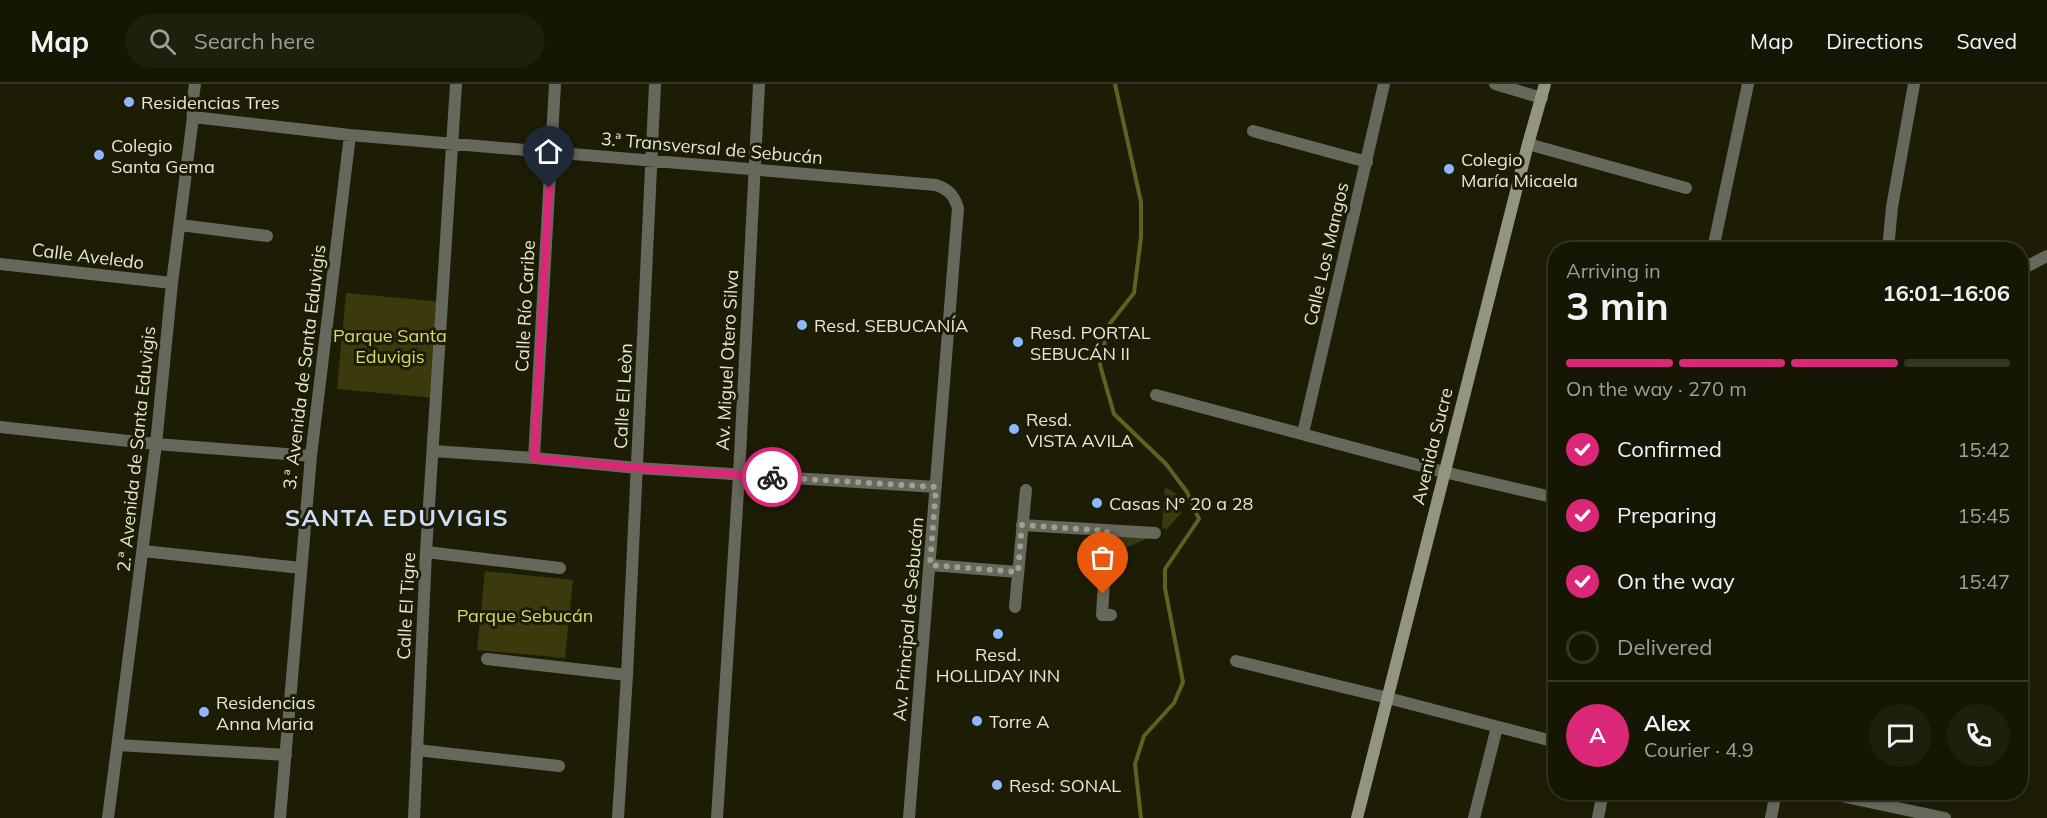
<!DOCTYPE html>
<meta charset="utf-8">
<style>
:root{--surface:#161604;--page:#1f1f0e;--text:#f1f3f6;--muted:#9e9f9a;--line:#353526;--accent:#db2777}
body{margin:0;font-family:Mulish,sans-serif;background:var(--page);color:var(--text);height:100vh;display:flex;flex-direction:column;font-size:22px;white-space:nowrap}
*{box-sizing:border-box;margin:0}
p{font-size:20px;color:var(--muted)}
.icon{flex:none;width:33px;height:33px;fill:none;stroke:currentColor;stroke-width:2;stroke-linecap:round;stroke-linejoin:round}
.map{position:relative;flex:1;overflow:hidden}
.panel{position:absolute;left:1548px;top:158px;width:480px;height:558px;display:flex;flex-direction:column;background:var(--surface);border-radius:24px;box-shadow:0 2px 4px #0004,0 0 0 2px var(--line)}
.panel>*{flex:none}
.pin{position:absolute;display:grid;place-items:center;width:51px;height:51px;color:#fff;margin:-62px -26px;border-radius:50% 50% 50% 0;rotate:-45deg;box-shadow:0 0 6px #0007}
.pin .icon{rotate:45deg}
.courier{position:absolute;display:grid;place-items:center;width:60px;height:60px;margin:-30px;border:4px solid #db2777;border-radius:50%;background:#fff;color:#222;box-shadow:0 2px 8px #0007}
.summary em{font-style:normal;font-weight:700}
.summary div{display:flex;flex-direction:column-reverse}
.summary{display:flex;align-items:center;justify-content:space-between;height:102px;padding:0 18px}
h1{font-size:39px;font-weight:700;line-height:45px}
.bar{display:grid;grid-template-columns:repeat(4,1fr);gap:9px 6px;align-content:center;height:72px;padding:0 18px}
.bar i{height:8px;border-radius:4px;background:var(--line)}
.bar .active{background:var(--accent)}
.bar p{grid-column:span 4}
.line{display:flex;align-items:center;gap:15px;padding:0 18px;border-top:2px solid var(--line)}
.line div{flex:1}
.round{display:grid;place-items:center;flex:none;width:63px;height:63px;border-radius:32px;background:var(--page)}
ol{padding:0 18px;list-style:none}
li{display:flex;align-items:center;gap:18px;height:66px}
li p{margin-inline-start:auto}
li .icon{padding:6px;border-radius:50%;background:var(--accent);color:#fff;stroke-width:4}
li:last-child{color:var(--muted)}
li i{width:33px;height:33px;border:3px solid var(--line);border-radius:50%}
header{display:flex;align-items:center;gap:36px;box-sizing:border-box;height:84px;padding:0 30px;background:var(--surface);border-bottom:2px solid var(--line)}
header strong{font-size:28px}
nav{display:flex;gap:33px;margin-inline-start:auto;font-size:21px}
.search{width:420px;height:54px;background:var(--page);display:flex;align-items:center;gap:15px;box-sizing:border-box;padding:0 21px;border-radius:33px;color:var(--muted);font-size:22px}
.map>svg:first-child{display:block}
.green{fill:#3a3a0d}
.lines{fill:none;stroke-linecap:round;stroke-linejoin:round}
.stream{stroke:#606021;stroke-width:4}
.street{stroke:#67685c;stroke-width:12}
.secondary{stroke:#939481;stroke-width:12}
.done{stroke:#a0a08e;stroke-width:6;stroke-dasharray:0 10.8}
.route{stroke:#db2777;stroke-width:8}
.poi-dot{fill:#8eb8fd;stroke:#1d1d06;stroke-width:2}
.labels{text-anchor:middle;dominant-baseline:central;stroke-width:6;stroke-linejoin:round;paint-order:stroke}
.poi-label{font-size:18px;fill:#e6e7d8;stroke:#1d1d06;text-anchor:start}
.street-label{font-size:18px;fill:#e6e7d8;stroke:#1d1d06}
.park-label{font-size:18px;fill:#d8da69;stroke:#1d1d06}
.district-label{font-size:24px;font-weight:bold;letter-spacing:1.5px;fill:#cddef8;stroke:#1d1d06}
</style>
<header>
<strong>Map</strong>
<div class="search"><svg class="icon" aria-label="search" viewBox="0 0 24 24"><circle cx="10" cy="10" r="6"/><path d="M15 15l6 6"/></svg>Search here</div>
<nav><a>Map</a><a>Directions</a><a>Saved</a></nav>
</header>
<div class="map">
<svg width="2047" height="734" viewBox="0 0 2047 734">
<rect width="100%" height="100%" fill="#1d1d06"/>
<path class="green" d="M346,209L444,218L435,314L337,305Z
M1165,403L1177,410L1181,429L1167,445L1162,444Z
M1112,452L1151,453L1127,463L1110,483Z
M485,487L573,496L565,574L477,566Z"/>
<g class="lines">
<path class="stream" d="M1115,0L1141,118V153L1134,209L1108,242L1100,281L1114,330L1166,380L1187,408L1199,435L1165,485V504L1183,598L1174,619L1144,652L1135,680L1141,734"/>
<path class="street" d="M1495,0L1542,14
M193,33L350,51L936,101C948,105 954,111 958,124L909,734
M1253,47L1367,78
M1528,60L1686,104
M180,141L267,152
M1713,165L1748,0
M1888,165L1892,123L1914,0
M0,180L172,199
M2020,186L2047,172
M1156,311L1444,388L1556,414
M0,343L156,360L311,372
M1303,349L1384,0
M433,367L534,374L637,384L936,403
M534,374L555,0
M1022,441L1155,449
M1107,447L1102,531H1111
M143,467L301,484
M426,468L560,484
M930,481L1018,488
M1015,523L1026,406
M487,575L627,591
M1236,577L1388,614L1556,658
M118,661L286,671
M417,666L559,682
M1757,708L1775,713
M1822,708L1945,734
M108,734L156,360L172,199L193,33L192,22L195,0
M280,734L311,372L350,51
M414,734L426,468L456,0
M618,734L627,591L655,0
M717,734L739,391L759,0
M1474,734L1497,643
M1598,734L1603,708
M1771,734L1776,708"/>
<path class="secondary" d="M1357,734L1528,60L1545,0"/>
</g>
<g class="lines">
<path class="done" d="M772,393L936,403L930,481L1018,488L1022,441L1107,447L1103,510"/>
<path class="route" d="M549,104L534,374L637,384L772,393"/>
</g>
<g class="poi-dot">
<circle cx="129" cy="18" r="6"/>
<circle cx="99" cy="71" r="6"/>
<circle cx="1449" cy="85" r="6"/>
<circle cx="802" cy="241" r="6"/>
<circle cx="1018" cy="258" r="6"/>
<circle cx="1014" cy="345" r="6"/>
<circle cx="1097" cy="419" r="6"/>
<circle cx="998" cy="550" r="6"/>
<circle cx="204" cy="628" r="6"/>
<circle cx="977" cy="637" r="6"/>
<circle cx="997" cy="701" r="6"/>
</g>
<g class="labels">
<g class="poi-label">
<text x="141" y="18">Residencias Tres</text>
<text x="111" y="61">Colegio<tspan x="111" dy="21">Santa Gema</tspan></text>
<text x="1461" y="75">Colegio<tspan x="1461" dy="21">María Micaela</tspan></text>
<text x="814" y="241">Resd. SEBUCANÍA</text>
<text x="1030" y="248">Resd. PORTAL<tspan x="1030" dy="21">SEBUCÁN II</tspan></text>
<text x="1026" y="335">Resd.<tspan x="1026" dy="21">VISTA AVILA</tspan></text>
<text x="1109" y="419">Casas N° 20 a 28</text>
<text x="998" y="570" text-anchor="middle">Resd.<tspan x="998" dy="21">HOLLIDAY INN</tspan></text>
<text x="216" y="618">Residencias<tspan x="216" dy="21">Anna Maria</tspan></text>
<text x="989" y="637">Torre A</text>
<text x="1009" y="701">Resd: SONAL</text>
</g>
<g class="street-label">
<text transform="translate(712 64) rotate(5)">3.ª Transversal de Sebucán</text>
<text transform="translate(1326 170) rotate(-77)">Calle Los Mangos</text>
<text transform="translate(88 172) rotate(7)">Calle Aveledo</text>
<text transform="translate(525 222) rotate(-87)">Calle Río Caribe</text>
<text transform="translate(727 276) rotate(-87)">Av. Miguel Otero Silva</text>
<text transform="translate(304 283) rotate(-83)">3.ª Avenida de Santa Eduvigis</text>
<text transform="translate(623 312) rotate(-87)">Calle El Leòn</text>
<text transform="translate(1432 362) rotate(-76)">Avenida Sucre</text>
<text transform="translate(136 365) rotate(-84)">2.ª Avenida de Santa Eduvigis</text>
<text transform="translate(406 522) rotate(-87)">Calle El Tigre</text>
<text transform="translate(908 535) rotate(-85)">Av. Principal de Sebucán</text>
</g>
<g class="park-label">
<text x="390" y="251">Parque Santa<tspan x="390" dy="21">Eduvigis</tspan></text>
<text x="525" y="531">Parque Sebucán</text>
</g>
<g class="district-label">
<text x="397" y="433">SANTA EDUVIGIS</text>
</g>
</g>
</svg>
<div class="pin" style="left:1103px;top:510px;background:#ea580c"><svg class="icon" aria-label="bag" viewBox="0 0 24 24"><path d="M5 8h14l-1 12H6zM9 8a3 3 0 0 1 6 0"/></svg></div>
<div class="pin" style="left:549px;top:104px;background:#1f2937"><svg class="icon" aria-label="home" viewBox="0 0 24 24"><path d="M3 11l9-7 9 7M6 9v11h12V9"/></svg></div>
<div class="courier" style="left:772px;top:393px"><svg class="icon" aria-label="bike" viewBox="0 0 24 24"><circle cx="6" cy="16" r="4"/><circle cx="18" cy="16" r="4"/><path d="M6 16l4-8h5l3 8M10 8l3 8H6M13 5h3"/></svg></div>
<section class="panel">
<div class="summary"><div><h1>3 min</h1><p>Arriving in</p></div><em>16:01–16:06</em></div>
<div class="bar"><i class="active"></i><i class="active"></i><i class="active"></i><i></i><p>On the way · 270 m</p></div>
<ol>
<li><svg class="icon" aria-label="check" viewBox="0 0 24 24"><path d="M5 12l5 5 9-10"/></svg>Confirmed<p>15:42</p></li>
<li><svg class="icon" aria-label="check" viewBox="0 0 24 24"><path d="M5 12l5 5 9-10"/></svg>Preparing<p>15:45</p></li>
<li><svg class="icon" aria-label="check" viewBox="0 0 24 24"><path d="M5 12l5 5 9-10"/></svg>On the way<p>15:47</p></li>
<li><i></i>Delivered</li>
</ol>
<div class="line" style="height:108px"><b class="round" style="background:var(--accent);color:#fff">A</b><div><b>Alex</b><p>Courier · 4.9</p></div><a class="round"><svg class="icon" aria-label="chat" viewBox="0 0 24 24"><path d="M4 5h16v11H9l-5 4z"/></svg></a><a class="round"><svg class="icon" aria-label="phone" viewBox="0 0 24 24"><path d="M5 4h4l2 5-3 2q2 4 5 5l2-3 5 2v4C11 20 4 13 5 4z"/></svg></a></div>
</section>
</div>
